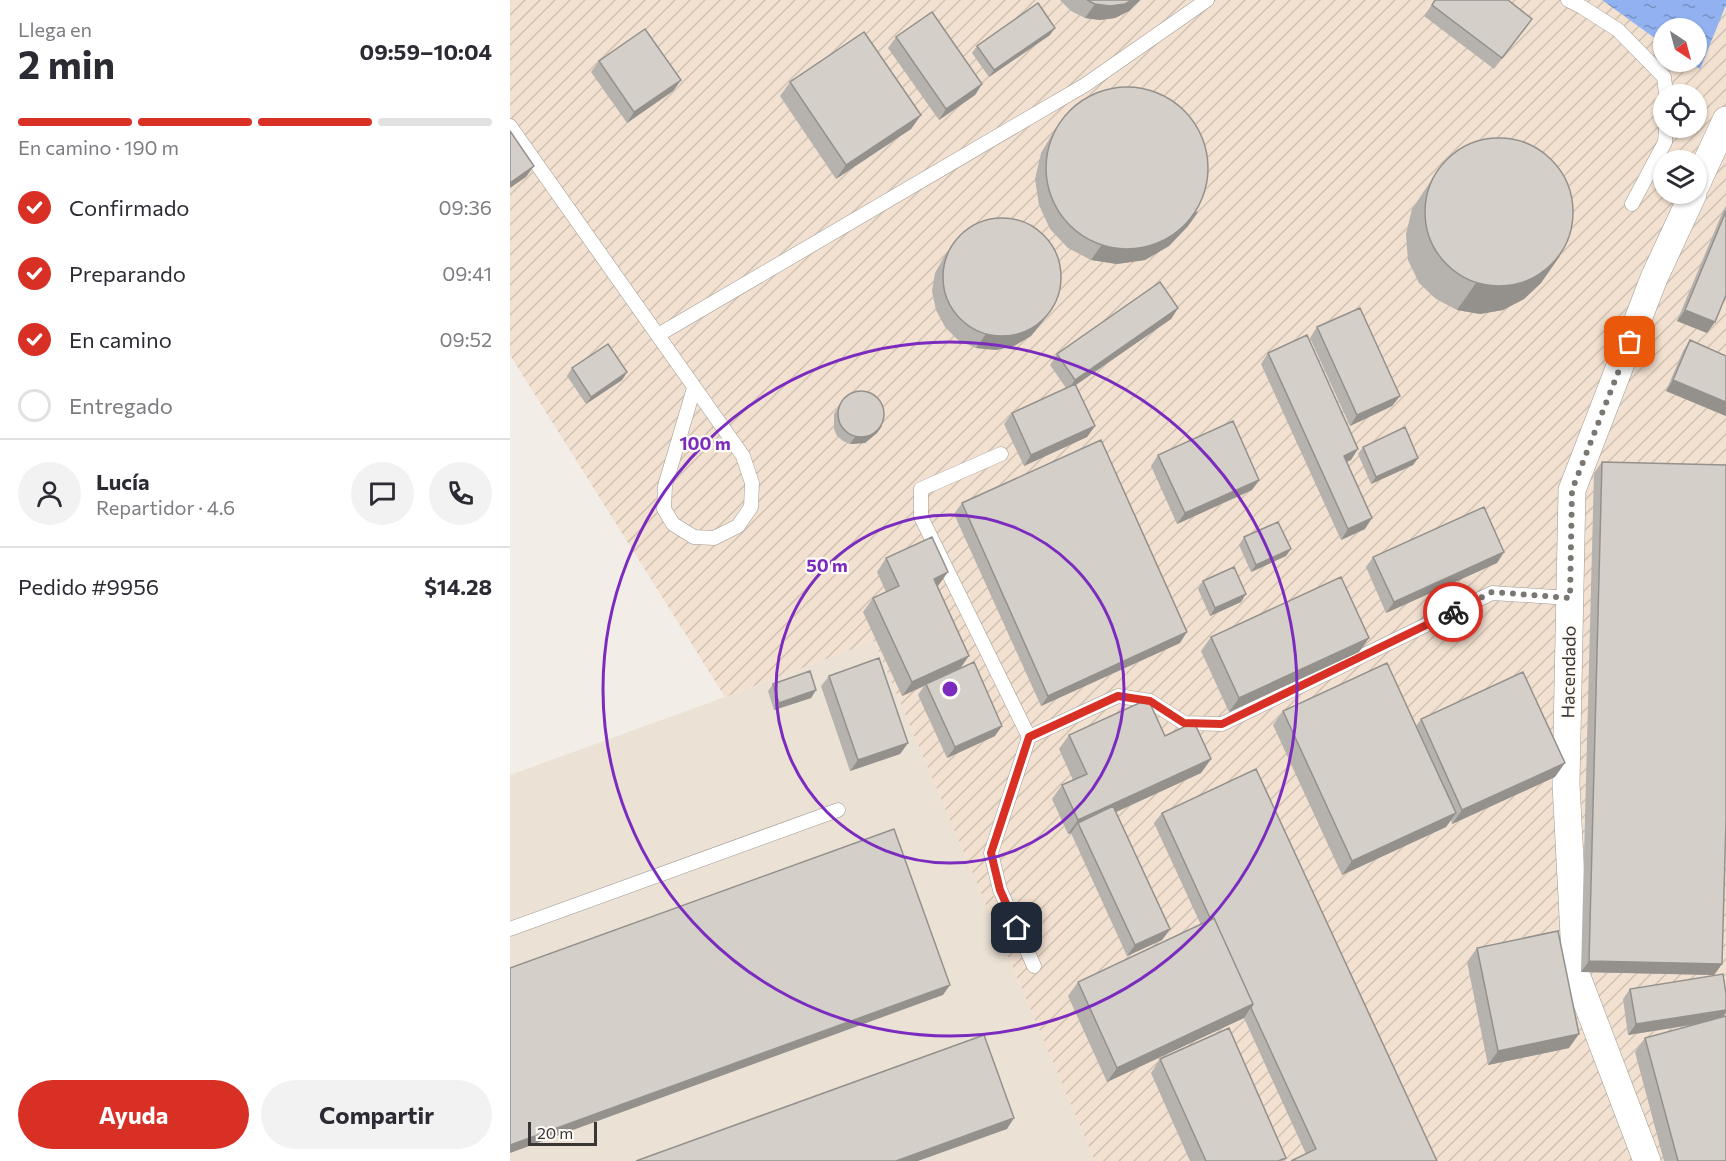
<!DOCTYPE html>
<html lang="es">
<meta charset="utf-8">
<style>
:root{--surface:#fff;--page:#f2f2f3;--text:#2b2b33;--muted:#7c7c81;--line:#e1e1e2;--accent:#d93025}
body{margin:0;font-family:Commissioner,sans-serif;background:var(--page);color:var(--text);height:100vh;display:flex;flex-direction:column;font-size:22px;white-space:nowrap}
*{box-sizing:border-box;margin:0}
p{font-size:20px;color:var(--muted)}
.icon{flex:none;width:33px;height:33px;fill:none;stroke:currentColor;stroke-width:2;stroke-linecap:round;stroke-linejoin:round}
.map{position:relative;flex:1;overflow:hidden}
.drawer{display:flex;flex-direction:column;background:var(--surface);width:510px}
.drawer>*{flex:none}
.needle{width:39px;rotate:144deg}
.fabs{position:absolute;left:1143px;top:18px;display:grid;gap:12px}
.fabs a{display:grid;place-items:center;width:54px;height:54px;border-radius:50%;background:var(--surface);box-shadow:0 2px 4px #0004;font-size:30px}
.scale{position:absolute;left:18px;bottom:15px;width:69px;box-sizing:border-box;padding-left:6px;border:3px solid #393735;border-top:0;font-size:16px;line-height:21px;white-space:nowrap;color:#393735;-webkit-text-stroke:4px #fffbf7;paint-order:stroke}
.pin{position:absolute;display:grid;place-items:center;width:51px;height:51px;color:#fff;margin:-26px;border-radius:12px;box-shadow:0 3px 9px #0006}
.courier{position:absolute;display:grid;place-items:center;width:60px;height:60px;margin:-30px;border:4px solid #d93025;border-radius:50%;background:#fff;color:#222;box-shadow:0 2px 8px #0007}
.summary em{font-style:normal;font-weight:700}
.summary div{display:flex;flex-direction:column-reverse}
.summary{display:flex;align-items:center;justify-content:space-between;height:102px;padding:0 18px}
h1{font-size:39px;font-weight:700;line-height:45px}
.bar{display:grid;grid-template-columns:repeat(4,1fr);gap:9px 6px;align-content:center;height:72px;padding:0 18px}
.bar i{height:8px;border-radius:4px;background:var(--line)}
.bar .current{background:var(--accent)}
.bar p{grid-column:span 4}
.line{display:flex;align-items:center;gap:15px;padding:0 18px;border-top:2px solid var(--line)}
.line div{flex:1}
.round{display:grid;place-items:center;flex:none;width:63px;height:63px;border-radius:32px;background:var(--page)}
ol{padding:0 18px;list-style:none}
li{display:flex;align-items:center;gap:18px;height:66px}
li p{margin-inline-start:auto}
li .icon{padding:6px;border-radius:50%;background:var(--accent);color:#fff;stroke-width:4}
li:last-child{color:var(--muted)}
li i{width:33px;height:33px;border:3px solid var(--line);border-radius:50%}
.primary-button{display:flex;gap:12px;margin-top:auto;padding:12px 18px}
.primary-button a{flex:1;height:69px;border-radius:36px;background:var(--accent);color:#fff;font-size:24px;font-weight:700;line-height:69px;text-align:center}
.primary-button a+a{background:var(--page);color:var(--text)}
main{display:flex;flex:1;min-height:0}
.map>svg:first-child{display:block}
.built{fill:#ebe1d5}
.industrial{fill:url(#industrial-furrows);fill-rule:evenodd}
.water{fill:url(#water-ripples)}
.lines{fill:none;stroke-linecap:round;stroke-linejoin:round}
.lane-casing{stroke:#9f9a94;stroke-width:15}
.street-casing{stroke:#9f9a94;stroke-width:28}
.lane{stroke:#fff;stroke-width:14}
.street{stroke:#fff;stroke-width:27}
.wall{fill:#b6b2ad}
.shaded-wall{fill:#94918d}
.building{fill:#d4cfc9;stroke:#94918d;stroke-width:1.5}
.done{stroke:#7a7773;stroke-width:6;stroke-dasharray:0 10.8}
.route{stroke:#d93025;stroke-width:8}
.ring{fill:none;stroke:#7b2cbf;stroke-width:3}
.labels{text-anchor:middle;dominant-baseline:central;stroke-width:4.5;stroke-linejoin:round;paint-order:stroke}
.street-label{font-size:18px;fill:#393735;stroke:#fffbf7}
.centre{fill:#7b2cbf;stroke:#fffbf7;stroke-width:3}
.ring-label{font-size:18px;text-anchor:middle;font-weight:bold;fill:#7b2cbf;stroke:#fffbf7;stroke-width:4.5;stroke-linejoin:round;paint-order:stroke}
</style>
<main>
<section class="drawer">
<div class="summary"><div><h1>2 min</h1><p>Llega en</p></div><em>09:59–10:04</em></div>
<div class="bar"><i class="current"></i><i class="current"></i><i class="current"></i><i></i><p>En camino · 190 m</p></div>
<ol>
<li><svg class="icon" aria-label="check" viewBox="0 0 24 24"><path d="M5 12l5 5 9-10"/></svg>Confirmado<p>09:36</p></li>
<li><svg class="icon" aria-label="check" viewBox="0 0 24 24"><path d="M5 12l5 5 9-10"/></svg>Preparando<p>09:41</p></li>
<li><svg class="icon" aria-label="check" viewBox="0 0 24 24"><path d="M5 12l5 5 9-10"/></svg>En camino<p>09:52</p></li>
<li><i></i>Entregado</li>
</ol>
<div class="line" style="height:108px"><a class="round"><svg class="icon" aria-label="person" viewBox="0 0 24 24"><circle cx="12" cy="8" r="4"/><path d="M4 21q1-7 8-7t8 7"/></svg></a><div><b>Lucía</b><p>Repartidor · 4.6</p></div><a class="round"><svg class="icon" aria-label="chat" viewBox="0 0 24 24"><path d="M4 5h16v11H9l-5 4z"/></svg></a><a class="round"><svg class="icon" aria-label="phone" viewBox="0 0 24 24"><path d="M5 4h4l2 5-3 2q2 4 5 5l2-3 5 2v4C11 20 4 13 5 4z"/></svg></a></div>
<div class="line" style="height:78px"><div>Pedido #9956</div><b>$14.28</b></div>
<div class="primary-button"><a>Ayuda</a><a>Compartir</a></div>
</section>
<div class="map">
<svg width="1216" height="1161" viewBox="0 0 1216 1161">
<defs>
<pattern id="industrial-furrows" width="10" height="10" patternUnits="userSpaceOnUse" patternTransform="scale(1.5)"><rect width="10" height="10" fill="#f2e1d0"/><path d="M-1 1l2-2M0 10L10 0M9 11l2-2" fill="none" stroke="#d0c2b3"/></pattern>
<pattern id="water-ripples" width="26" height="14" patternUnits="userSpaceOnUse" patternTransform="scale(1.5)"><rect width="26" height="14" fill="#91b1f0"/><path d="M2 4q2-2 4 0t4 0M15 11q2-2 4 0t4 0" fill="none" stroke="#7791c3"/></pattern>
</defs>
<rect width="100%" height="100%" fill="#f3ede7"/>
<path class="built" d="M364,641L585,1161H0V775L215,697Z"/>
<path class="industrial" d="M0,0H1216V1161H585L364,641L215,697L0,355ZM1154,28H1186V62H1154ZM1154,94H1186V128H1154ZM1154,160H1186V194H1154Z"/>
<path class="water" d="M1092,0H1216V5L1190,69L1179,62H1186V28H1154L1153,44Z"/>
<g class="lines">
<defs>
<path id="lane" d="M1058,0L1072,7L1108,30L1154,77L1156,94
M0,126L233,456L242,483L241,507L228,526L204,538L184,537L163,524L154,509L155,486L184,388
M1122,204L1155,142L1156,128
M148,335L575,85L697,0
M491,454L411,489V517L519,737
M0,929L328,810
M524,966L490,890L481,853L519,737L608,696L640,701L674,723L712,724L982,593L1060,598"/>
<path id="street" d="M1186,185L1216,120
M1137,1161L1066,974L1056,784L1062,490L1144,278L1183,194"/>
</defs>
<use href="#lane" class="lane-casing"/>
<use href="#street" class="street-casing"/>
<use href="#lane" class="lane"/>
<use href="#street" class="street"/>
</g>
<path class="wall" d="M550,0H630L619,11L605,18L590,20L575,18L561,11Z
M925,0L1022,19L984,69L914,16Z
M540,35L479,77L462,53L467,46Z
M386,37L472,84L465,95L429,120L378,48Z
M89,61L171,80L163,91L117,123L81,72Z
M280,82L411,115L401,129L326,179L270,96Z
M554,117L688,212L678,226L659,246L635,260L607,264L581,260L558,248L540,229L529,205L525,179L531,153L544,131Z
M935,160L1031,283L1014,299L993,310L970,314L947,310L926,299L909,283L898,260L896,234L902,209Z
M1216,206V295L1205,322L1197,333L1167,321L1213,211Z
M445,241L533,321L521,336L504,346L486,350L466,348L449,341L435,327L426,310L422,291L425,273L435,255Z
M668,308L661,319L566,385L585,426L577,437L514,466L494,424L502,413L556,388L540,365L547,354Z
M807,327L890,396L882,406L840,426L800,338Z
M1180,340L1216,356V416L1156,391L1173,351Z
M758,353L841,460L837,462L855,529L831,540L751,364Z
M62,368L117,372L112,380L76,404L57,376Z
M333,400L372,426L367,433L355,443L340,444L333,441L327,436L324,429V414Z
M853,447L908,458L903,465L861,484L848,454Z
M648,455L749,480L742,490L667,524L641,466Z
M1092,462L1212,964L1204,975L1071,972L1084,473Z
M452,503L670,643L531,706L444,514Z
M734,537L776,556L741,572L729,545Z
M994,552L987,563L876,613L856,567L863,557Z
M376,558L428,586L427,587L450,669L485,736L437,758L408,695L414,686L392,696L353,612L363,598L376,592L367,572Z
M693,581L731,602L700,616L688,589Z
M701,637L859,638L849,652L719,712L691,651Z
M319,676L398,743L390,754L340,771L311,686Z
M263,684L306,690L301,698L264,710L258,691Z
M773,711L906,726L911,719L1045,777L942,824L941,820L936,827L832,875L763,725Z
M559,735L655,736L701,759L691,773L606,812L660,929L652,940L617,956L561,833L558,834L542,799L552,785L563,780L549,749Z
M652,813L927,1161L796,1154L734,1018L597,1082L558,996L568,982L691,925L644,823Z
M967,948L1059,1048L978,1065L957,962Z
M1120,989L1213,1017L1216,1161H1154L1125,1052L1135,1038L1188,1024L1118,1035L1113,999Z
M650,1059L776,1158L773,1161H680L641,1073Z"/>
<path class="shaded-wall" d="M622,0H630L619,11L605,18L590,20L575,18L585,4Z
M545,28L540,35L479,77L484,70Z
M171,80L163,91L117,123L124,112Z
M472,84L465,95L429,120L436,109Z
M411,115L401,129L326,179L336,165Z
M24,166L16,177L0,188V183Z
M688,212L678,226L659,246L635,260L607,264L581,260L591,246Z
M1050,256L1031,283L1014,299L993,310L970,314L947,310L966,283Z
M543,307L533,321L521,336L504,346L486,350L466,348L476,334Z
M668,308L661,319L557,391L565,380Z
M1175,310L1205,322L1197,333L1167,321Z
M117,372L112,380L76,404L81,397Z
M1163,380L1216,402V416L1156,391Z
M890,396L882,406L840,426L847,415Z
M372,426L367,433L355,443L340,444L345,437Z
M585,426L577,437L514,466L521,455Z
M848,449L841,460L826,466L834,456Z
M908,458L903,465L861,484L866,477Z
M749,480L742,490L667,524L675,513Z
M862,518L855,529L831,540L838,529Z
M781,549L776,556L741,572L746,565Z
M994,552L987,563L876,613L884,602Z
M438,572L428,586L414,593L424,579Z
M736,594L731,602L700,616L705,608Z
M677,632L670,643L531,706L538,696Z
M859,638L849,652L719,712L729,698Z
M459,656L449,670L416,684L414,686L392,696L402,682Z
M306,690L301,698L264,710L269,703Z
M492,726L485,736L437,758L445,747Z
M398,743L390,754L340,771L348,760Z
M701,759L691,773L571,828L568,823L561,833L558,834L568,820Z
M1055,763L1045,777L942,824L952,810Z
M946,813L936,827L832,875L842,861Z
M660,929L652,940L617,956L625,945Z
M1079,961L1212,964L1204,975L1071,972Z
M440,985L433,995L0,1153V1145Z
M743,1004L734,1018L597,1082L607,1068Z
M1216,1010V1013L1211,1020L1118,1035L1126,1024Z
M1069,1034L1059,1048L978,1065L988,1051Z
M504,1118L497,1129L408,1161H386Z"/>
<path class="building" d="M577,0H622L615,4L600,6L585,4Z
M925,0H998L1022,19L992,58L922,5Z
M528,3L545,28L484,70L467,46Z
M422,12L472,84L436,109L386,37Z
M135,29L171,80L124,112L89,61Z
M354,32L411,115L336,165L280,82Z
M536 168a81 81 0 1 1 162 0a81 81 0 1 1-162 0Z
M0,131L24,166L0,183Z
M915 212a74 74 0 1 1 148 0a74 74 0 1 1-148 0Z
M1216,211V295L1205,322L1175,310Z
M433 277a59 59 0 1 1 118 0a59 59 0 1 1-118 0Z
M650,282L668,308L565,380L547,354Z
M850,308L890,396L847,415L807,327Z
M797,335L848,449L834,456L862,518L838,529L758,353Z
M1180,340L1216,356V402L1163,380Z
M98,344L117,372L81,397L62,368Z
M565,384L585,426L521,455L502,413Z
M328 414a23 23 0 1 1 46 0a23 23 0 1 1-46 0Z
M723,421L749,480L675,513L648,455Z
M895,427L908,458L866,477L853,447Z
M591,440L677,632L538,696L452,503Z
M1092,462L1216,465V821L1212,964L1079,961Z
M974,507L994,552L884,602L863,557Z
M768,522L781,549L746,565L734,537Z
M422,537L438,572L424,579L459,656L402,682L363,598L389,586L376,558Z
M724,567L736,594L705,608L693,581Z
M831,577L859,638L729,698L701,637Z
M369,658L398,743L348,760L319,676Z
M464,662L492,726L445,747L416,684Z
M877,663L946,813L842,861L773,711Z
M300,671L306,690L269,703L263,684Z
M1013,672L1055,763L952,810L911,719Z
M638,699L655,736L684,722L701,759L568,820L552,785L577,774L559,735Z
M746,769L927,1161H781L806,1149L741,1008L743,1004L704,918L701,920L652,813Z
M603,806L660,929L625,945L568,823Z
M384,829L440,985L0,1145V968Z
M704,918L743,1004L607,1068L568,982Z
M1048,931L1069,1034L988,1051L967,948Z
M1213,974L1216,994V1010L1126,1024L1120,989Z
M1216,1016V1161H1168L1135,1038Z
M719,1028L776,1158L768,1161H696L650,1059Z
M474,1035L504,1118L386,1161H126Z"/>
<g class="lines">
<path class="done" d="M943,612L982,592L1060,598L1062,490L1120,342"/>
<path class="route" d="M507,928L490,890L481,853L519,737L608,696L640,701L674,723L712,724L943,612"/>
</g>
<g class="ring">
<circle cx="440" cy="689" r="174"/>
<circle cx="440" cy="689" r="347"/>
</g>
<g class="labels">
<g class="street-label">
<text transform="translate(1058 672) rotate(-89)">Hacendado</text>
</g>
</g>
<circle cx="440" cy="689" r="9" class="centre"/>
<g class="ring-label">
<text x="195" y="450">100 m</text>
<text x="317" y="572">50 m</text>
</g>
</svg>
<div class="fabs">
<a><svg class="needle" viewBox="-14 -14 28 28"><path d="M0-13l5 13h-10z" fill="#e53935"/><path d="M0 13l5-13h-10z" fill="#7c7c81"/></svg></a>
<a><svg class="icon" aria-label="locate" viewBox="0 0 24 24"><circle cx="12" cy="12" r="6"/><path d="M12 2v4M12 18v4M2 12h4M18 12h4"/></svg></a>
<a><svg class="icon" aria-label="layers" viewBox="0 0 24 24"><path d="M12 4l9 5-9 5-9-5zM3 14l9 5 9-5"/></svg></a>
</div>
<div class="scale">20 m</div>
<div class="pin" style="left:1120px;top:342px;background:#ea580c"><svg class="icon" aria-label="bag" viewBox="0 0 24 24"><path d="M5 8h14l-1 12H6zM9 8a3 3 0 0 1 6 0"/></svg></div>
<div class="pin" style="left:507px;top:928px;background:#1f2937"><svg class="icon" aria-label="home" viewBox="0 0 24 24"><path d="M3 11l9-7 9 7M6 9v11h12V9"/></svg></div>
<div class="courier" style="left:943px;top:612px"><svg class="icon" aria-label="bike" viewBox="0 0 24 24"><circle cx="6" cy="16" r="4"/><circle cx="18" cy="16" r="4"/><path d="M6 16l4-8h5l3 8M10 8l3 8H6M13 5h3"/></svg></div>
</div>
</main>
